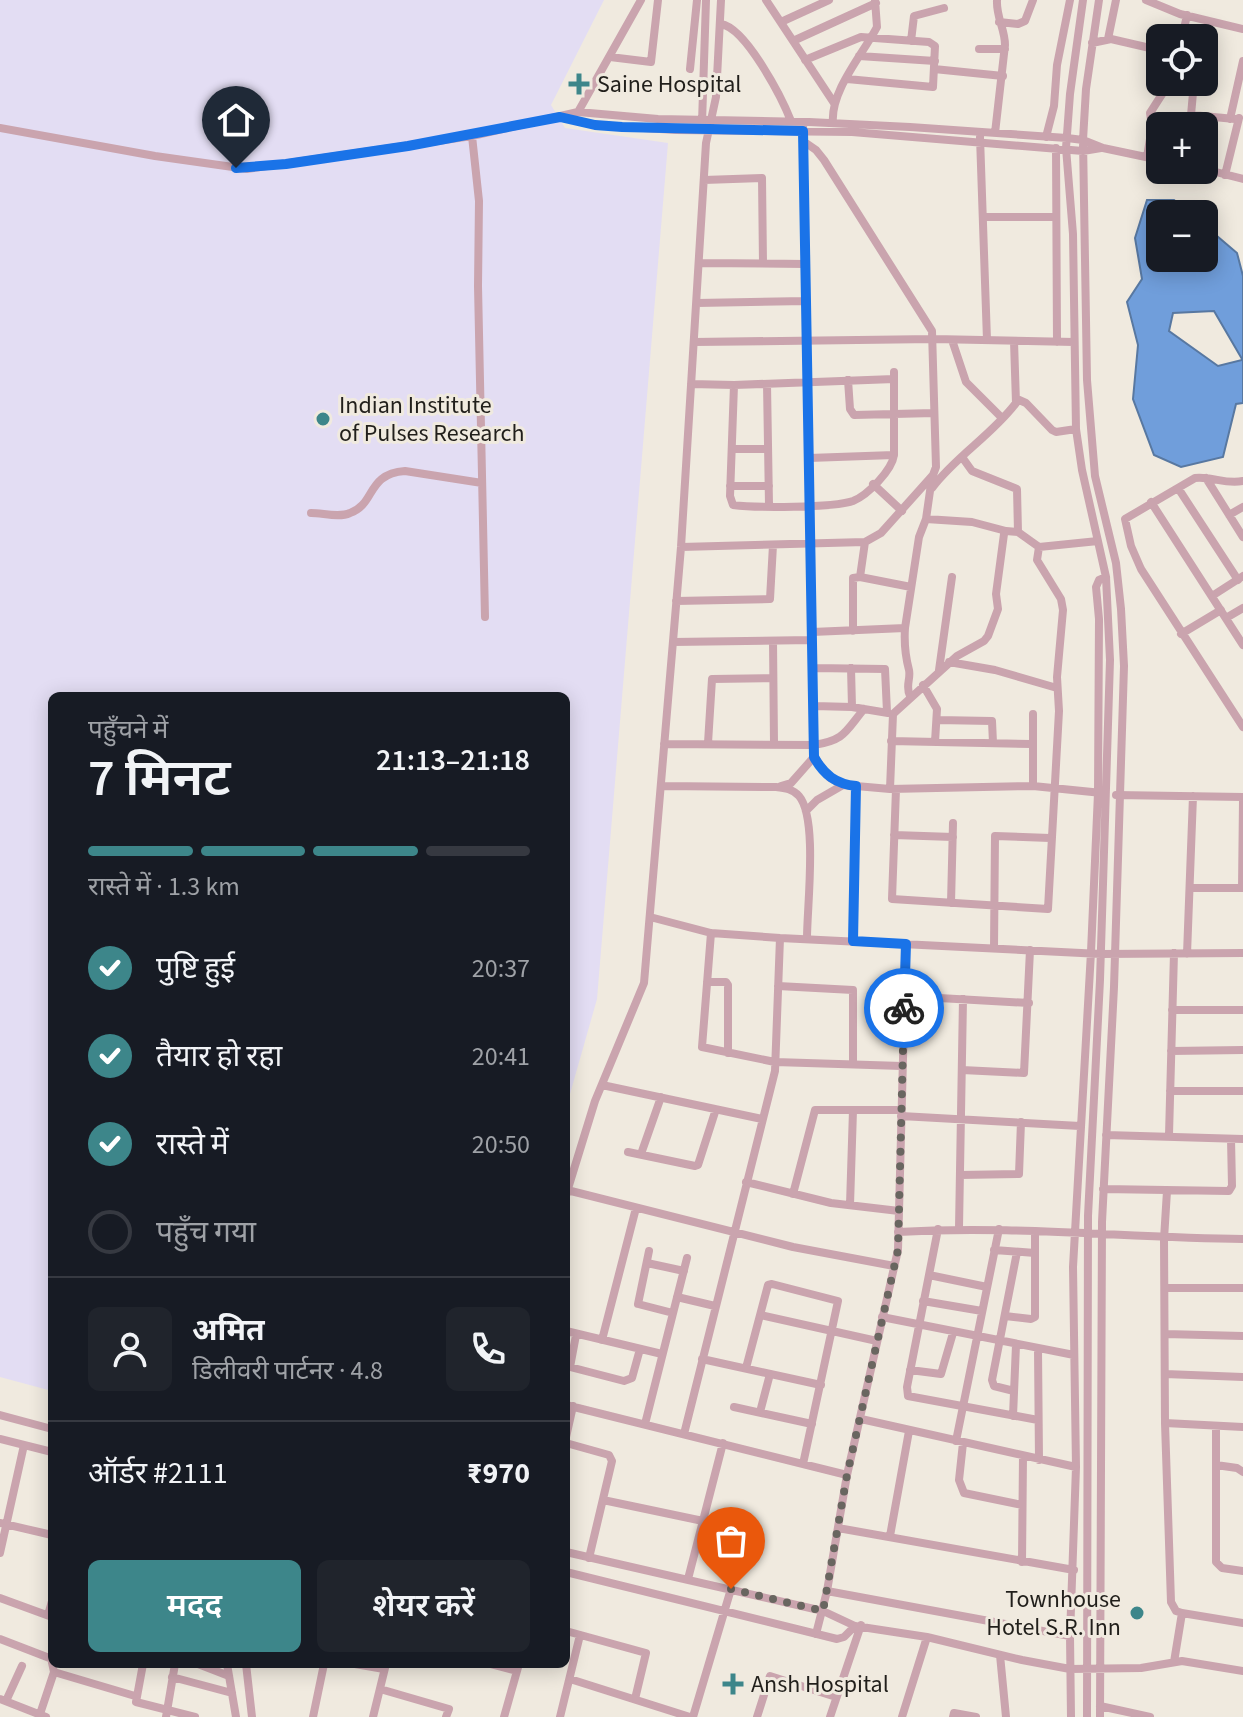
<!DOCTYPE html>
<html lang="hi">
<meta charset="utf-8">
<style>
:root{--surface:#171b24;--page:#20242c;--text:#f1f3f6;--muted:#9ea1a6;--line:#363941;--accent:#3d868a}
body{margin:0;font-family:"Source Sans 3","Noto Sans Devanagari",sans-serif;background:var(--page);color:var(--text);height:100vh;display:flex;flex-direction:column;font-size:30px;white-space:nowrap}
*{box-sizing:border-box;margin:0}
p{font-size:26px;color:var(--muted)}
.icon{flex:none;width:44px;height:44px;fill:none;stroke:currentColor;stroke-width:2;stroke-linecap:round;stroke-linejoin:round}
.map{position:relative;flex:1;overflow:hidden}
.panel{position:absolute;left:48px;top:692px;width:522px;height:976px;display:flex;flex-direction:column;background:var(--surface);border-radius:12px;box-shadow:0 4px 20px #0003}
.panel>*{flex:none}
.tools{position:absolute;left:1146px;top:24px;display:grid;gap:16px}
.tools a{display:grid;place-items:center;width:72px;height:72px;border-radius:12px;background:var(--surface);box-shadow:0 4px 20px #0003;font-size:40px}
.pin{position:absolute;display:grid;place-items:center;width:68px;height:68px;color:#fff;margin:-82px -34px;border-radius:50% 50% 50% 0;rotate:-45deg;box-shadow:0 0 8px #0007}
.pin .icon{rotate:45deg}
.courier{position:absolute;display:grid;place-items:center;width:80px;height:80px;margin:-40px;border:6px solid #1a73e8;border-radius:50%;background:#fff;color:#222;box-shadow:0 2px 10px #0007}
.summary em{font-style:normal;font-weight:600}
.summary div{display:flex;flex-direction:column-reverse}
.summary{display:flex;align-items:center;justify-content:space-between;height:136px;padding:0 40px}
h1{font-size:52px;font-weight:600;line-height:60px}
.bar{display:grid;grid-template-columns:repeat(4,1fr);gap:12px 8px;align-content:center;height:96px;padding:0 40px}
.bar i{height:10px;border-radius:6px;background:var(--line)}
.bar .on{background:var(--accent)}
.bar p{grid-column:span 4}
.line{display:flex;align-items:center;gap:20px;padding:0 40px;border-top:2px solid var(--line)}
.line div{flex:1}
.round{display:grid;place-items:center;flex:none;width:84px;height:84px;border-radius:12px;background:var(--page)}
ol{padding:0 40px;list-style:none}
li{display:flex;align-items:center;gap:24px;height:88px}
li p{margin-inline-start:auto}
li .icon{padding:8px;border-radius:50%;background:var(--accent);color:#fff;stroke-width:4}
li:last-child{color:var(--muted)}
li i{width:44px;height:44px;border:4px solid var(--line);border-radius:50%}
.cta{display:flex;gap:16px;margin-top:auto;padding:16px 40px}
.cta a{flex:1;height:92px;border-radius:12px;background:var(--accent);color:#fff;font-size:32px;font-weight:600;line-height:92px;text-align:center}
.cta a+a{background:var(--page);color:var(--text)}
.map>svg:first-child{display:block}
.education{fill:#e3ddf3}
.water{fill:#709edb;stroke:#5878a1;stroke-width:2;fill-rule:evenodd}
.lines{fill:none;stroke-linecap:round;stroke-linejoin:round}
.minor{stroke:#caa4ae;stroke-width:8}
.done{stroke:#696660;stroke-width:8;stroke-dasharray:0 14.4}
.route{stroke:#1a73e8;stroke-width:10}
.poi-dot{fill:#3d868a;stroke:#f0eadf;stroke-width:3}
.labels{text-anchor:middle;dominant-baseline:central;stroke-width:6;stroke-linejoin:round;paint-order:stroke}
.poi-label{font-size:24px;fill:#211f1b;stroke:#f0eadf;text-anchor:start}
</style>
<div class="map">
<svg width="1243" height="1717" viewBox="0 0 1243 1717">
<rect width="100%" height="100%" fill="#f0eadf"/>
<path class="education" d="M0,0H604L551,105L565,128L668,143L597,999L566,1108V696H52V1391L0,1377Z"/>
<path class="water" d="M1147,200H1174L1191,214H1160V258H1204V225L1237,253L1243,276V403L1236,404L1223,457L1181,467L1154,455L1133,399L1138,345L1127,302L1142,279L1135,238ZM1214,311L1242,359V360L1218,366L1169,331L1173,313Z"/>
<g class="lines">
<path class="minor" d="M766,0L834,103
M1083,0L1070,94L1066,148L1073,234L1076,429L1082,470L1106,577L1110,660L1100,980L1088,1216L1087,1717
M1099,0L1086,89L1083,140L1087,380L1095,476L1116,563L1121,609L1124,666L1114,987L1102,1222L1100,1717
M1146,0L1180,14L1243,29
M781,22L829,0
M999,22L1018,24L1025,21L1033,0
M721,24C746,28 782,98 791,121
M1182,38L1187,15
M1108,39L1116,0
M793,41L876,3
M911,41L914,16L944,8
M1092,43L1111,39L1150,48
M979,49H1005
M859,56L935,61
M610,57L651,62L658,0
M805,60L861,37L929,42L935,46L933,87L847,79
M690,69L697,0
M934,69L1003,76
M578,112L641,0
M1192,115L1235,119
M565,118L595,125L676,130L852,132L1083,151L1101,148
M1230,119L1243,61
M803,122L814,757L830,778L843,785L856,786L890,789L1033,786L1102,793
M702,123L706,0
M833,123C830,91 863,54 877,27L875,0
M1190,126L1194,82
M0,128L155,156L247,169L472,136L578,112L658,119L809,122L910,127L1067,138L1083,140L1103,148L1160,160
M995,133L1005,45C1005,29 996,17 997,0
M472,136L479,201L478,286L485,617
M980,137L987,340
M1046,137L1054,106L1057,65L1070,0
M1056,148L1057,342
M1147,157L1152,127L1150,113L1166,88
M1204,169L1243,179
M1225,175L1239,118
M704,180L762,178L763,263
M984,217H1056
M699,263L805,264
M697,303L806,301
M952,340L966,382L1002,418
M694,342L934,339L1074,342
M848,380L850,409L854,415L934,413
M691,384L734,385L894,379
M767,384L769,505
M734,385L730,496L733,505C756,508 832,508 853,501C868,495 892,470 894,455
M1017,399L1026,403L1052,430L1056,432L1076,429
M732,449H768
M962,457L972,471L1017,489L1018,532
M809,458L894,455V372
M1206,478L1243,537
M1243,481C1226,485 1212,476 1195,478L1125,519L1131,546L1141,569L1243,727
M873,484L902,511
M730,486H769
M932,488C956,456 992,435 1016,403L1014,341
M1178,488L1238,580
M1151,502L1243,645
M311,513C323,513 339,518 350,513C376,504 366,474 405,471L482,483
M1229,515L1243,507
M926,519L931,484
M681,547L865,542L881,533L933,475L936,467L932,331L824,160L816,150L803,141
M1039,547L1098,541
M860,577L865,542
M1212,596L1243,576
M676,601L770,599L773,545
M1226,618L1243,608
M905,628C904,643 905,655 909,670C911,679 905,686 910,696
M853,631V578L860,577L911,587
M812,632L905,628L919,537L926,519L972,522L1006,531
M1181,634L1221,610
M773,641L774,743
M673,642L812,640
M949,662L995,670L1057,688
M813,668L885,669L887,712
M851,668L852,707
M939,670L952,577
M923,685L937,709L935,742
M814,706L852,707L888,713
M1033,714V786
M937,720L992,721L993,743
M891,741L1031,744
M708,743L712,679L773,678
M664,744L814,745C845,740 845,732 864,709
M661,786L776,787C785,788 793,789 799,796C818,818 807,907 807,938
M781,786L791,783L814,757
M890,789L893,714L957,656L984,641L988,636L998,609L996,594L1004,534L1006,531L1018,532L1039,547L1037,560L1061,599L1063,610L1057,677L1059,711L1048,909L892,899L896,789
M1116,795L1243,797
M806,811L817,800L843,785
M894,835L953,837
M1190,888H1243
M1242,888L1243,801
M951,903L953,823
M650,917L711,933L780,938L1101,954L1243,953
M711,933L702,1047L775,1062L902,1066
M853,941L856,786
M994,948L995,836L1050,838
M1187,954L1193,796
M707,982H726L728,985V1053
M778,986L853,990V1064
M904,996L1029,1003
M1172,1010H1243
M1171,1051L1243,1050
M962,1070L1024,1073L1030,950
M602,1085L762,1119
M1170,1091H1243
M901,1116L1080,1126
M1106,1135L1243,1139
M1169,1135L1174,953
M628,1152L695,1166L698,1165L716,1109
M641,1154L661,1097
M960,1175L1019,1174L1021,1122
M746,1182L831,1203L899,1211
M1103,1189L1229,1191L1232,1186L1231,1139
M567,1190L793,1247L894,1266
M1167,1191L1164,1239L1165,1423L1171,1602L1176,1611L1182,1613L1243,1623
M793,1194L815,1110H901
M566,1195L595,1101L644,983L681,547L706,143L716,97L721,0
M850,1205L853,1110
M959,1228L963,999
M938,1229L907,1387L908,1396L1038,1420
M898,1232C1014,1225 1128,1238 1243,1239
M994,1250L1035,1253
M649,1251L638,1304L673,1313
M647,1263L684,1271
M929,1275L987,1287
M1165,1288H1243
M677,1297L715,1306
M923,1301L982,1311
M760,1315L877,1341
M1005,1316L1031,1319L1035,1317V1231
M882,1317L1074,1355
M566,1331L662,1354
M1165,1334L1243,1336
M576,1335L570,1367L624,1381L632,1378L640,1349
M602,1340L636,1208
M1038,1349L1039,1460
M702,1359L821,1385
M746,1368L768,1285L772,1284L838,1301L803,1464
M910,1370L941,1374L953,1333
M1165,1374L1243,1377
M1014,1391L994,1386L992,1380L1017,1252
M566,1405L847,1475
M734,1407L812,1424
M760,1412L770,1374
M0,1415L52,1429
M1013,1416L1016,1345
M861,1419L1076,1467
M1165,1423L1243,1427
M645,1424L687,1258
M1216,1426V1562L1222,1568L1243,1571
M684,1434L775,1071L780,938
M566,1437L573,1406
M0,1439L52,1452
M956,1441L999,1229
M566,1443L609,1455L612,1461L589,1558
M963,1443L959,1480L964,1493L1022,1505
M1216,1465L1237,1468L1243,1472
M603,1500L703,1521
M0,1523L52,1535
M838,1528L1074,1570
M890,1536L909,1431
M566,1552L823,1611L855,1626L927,1637L1022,1660L1070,1669L1141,1668L1182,1661L1243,1671
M0,1553L24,1445
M1022,1562L1023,1456
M566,1572L837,1639L844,1637L855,1626
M688,1579L723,1443
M827,1591L1070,1636
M0,1598L52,1617
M48,1615L52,1601
M566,1631L646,1653L635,1699
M816,1634L827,1591L847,1475L898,1250L906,944
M0,1639L52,1659
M1000,1655L1006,1717
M1174,1662L1182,1613
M52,1663L54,1672L135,1696
M143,1664L136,1702L195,1717
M198,1664L229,1676
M227,1664L236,1717
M246,1664L252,1717
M355,1664L384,1669
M490,1664L517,1671
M172,1677L232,1693
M570,1679L690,1717
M380,1689L449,1709L446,1717
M0,1699L46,1717
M6,1701L22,1666
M1100,1706L1150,1717
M40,1714L54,1672
M166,1717L175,1664
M313,1717L324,1664
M373,1717L386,1664
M504,1717L519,1664
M560,1717L580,1635
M693,1717L731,1589
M757,1717L770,1676L836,1697
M830,1717L861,1625
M902,1717L927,1637
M953,1717L954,1713L976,1717
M1071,1717L1070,1636L1076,1467L1073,1267L1091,952L1098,793L1099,619L1096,587L1099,580L1106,577"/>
</g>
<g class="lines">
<path class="done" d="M731,1589L823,1611L847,1475L898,1250L904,1008"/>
<path class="route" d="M236,168L286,164L408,146L560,117L595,125L622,127L803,131L814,757C824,775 836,784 856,786L853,941L906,944L904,1008"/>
</g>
<g class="poi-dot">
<path d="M575 72h8v8h8v8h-8v8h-8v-8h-8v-8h8z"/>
<circle cx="323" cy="419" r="8"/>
<circle cx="1137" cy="1613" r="8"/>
<path d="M729 1672h8v8h8v8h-8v8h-8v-8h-8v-8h8z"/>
</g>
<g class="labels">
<g class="poi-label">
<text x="597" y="84">Saine Hospital</text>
<text x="339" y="405">Indian Institute<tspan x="339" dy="28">of Pulses Research</tspan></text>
<text x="1121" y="1599" text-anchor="end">Townhouse<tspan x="1121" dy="28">Hotel S.R. Inn</tspan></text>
<text x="751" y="1684">Ansh Hospital</text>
</g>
</g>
</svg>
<div class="tools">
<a><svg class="icon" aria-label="locate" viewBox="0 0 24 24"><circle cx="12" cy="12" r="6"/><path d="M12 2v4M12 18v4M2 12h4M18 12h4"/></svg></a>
<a>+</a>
<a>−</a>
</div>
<div class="pin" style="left:731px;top:1589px;background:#ea580c"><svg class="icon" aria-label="bag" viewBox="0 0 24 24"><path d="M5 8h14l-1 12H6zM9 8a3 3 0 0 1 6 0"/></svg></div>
<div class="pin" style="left:236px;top:168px;background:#1f2937"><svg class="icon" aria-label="home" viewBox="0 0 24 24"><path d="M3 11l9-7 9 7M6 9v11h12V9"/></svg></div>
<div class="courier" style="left:904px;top:1008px"><svg class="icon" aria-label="bike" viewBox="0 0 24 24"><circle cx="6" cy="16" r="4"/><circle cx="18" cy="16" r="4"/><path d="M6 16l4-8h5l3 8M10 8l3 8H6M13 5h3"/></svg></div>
<section class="panel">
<div class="summary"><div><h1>7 मिनट</h1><p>पहुँचने में</p></div><em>21:13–21:18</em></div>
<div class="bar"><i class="on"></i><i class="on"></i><i class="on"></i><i></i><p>रास्ते में · 1.3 km</p></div>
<ol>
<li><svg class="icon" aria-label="check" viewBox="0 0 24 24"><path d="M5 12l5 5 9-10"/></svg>पुष्टि हुई<p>20:37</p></li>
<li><svg class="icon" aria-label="check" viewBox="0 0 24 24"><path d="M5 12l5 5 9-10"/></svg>तैयार हो रहा<p>20:41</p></li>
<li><svg class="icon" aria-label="check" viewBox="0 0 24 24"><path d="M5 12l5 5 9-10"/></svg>रास्ते में<p>20:50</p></li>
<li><i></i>पहुँच गया</li>
</ol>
<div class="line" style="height:144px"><a class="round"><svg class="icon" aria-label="person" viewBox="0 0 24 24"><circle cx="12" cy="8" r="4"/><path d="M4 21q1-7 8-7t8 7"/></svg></a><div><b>अमित</b><p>डिलीवरी पार्टनर · 4.8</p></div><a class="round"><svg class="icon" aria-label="phone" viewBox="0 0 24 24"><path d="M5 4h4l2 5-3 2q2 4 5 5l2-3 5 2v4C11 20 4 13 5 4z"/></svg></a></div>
<div class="line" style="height:104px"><div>ऑर्डर #2111</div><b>₹970</b></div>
<div class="cta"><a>मदद</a><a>शेयर करें</a></div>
</section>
</div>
